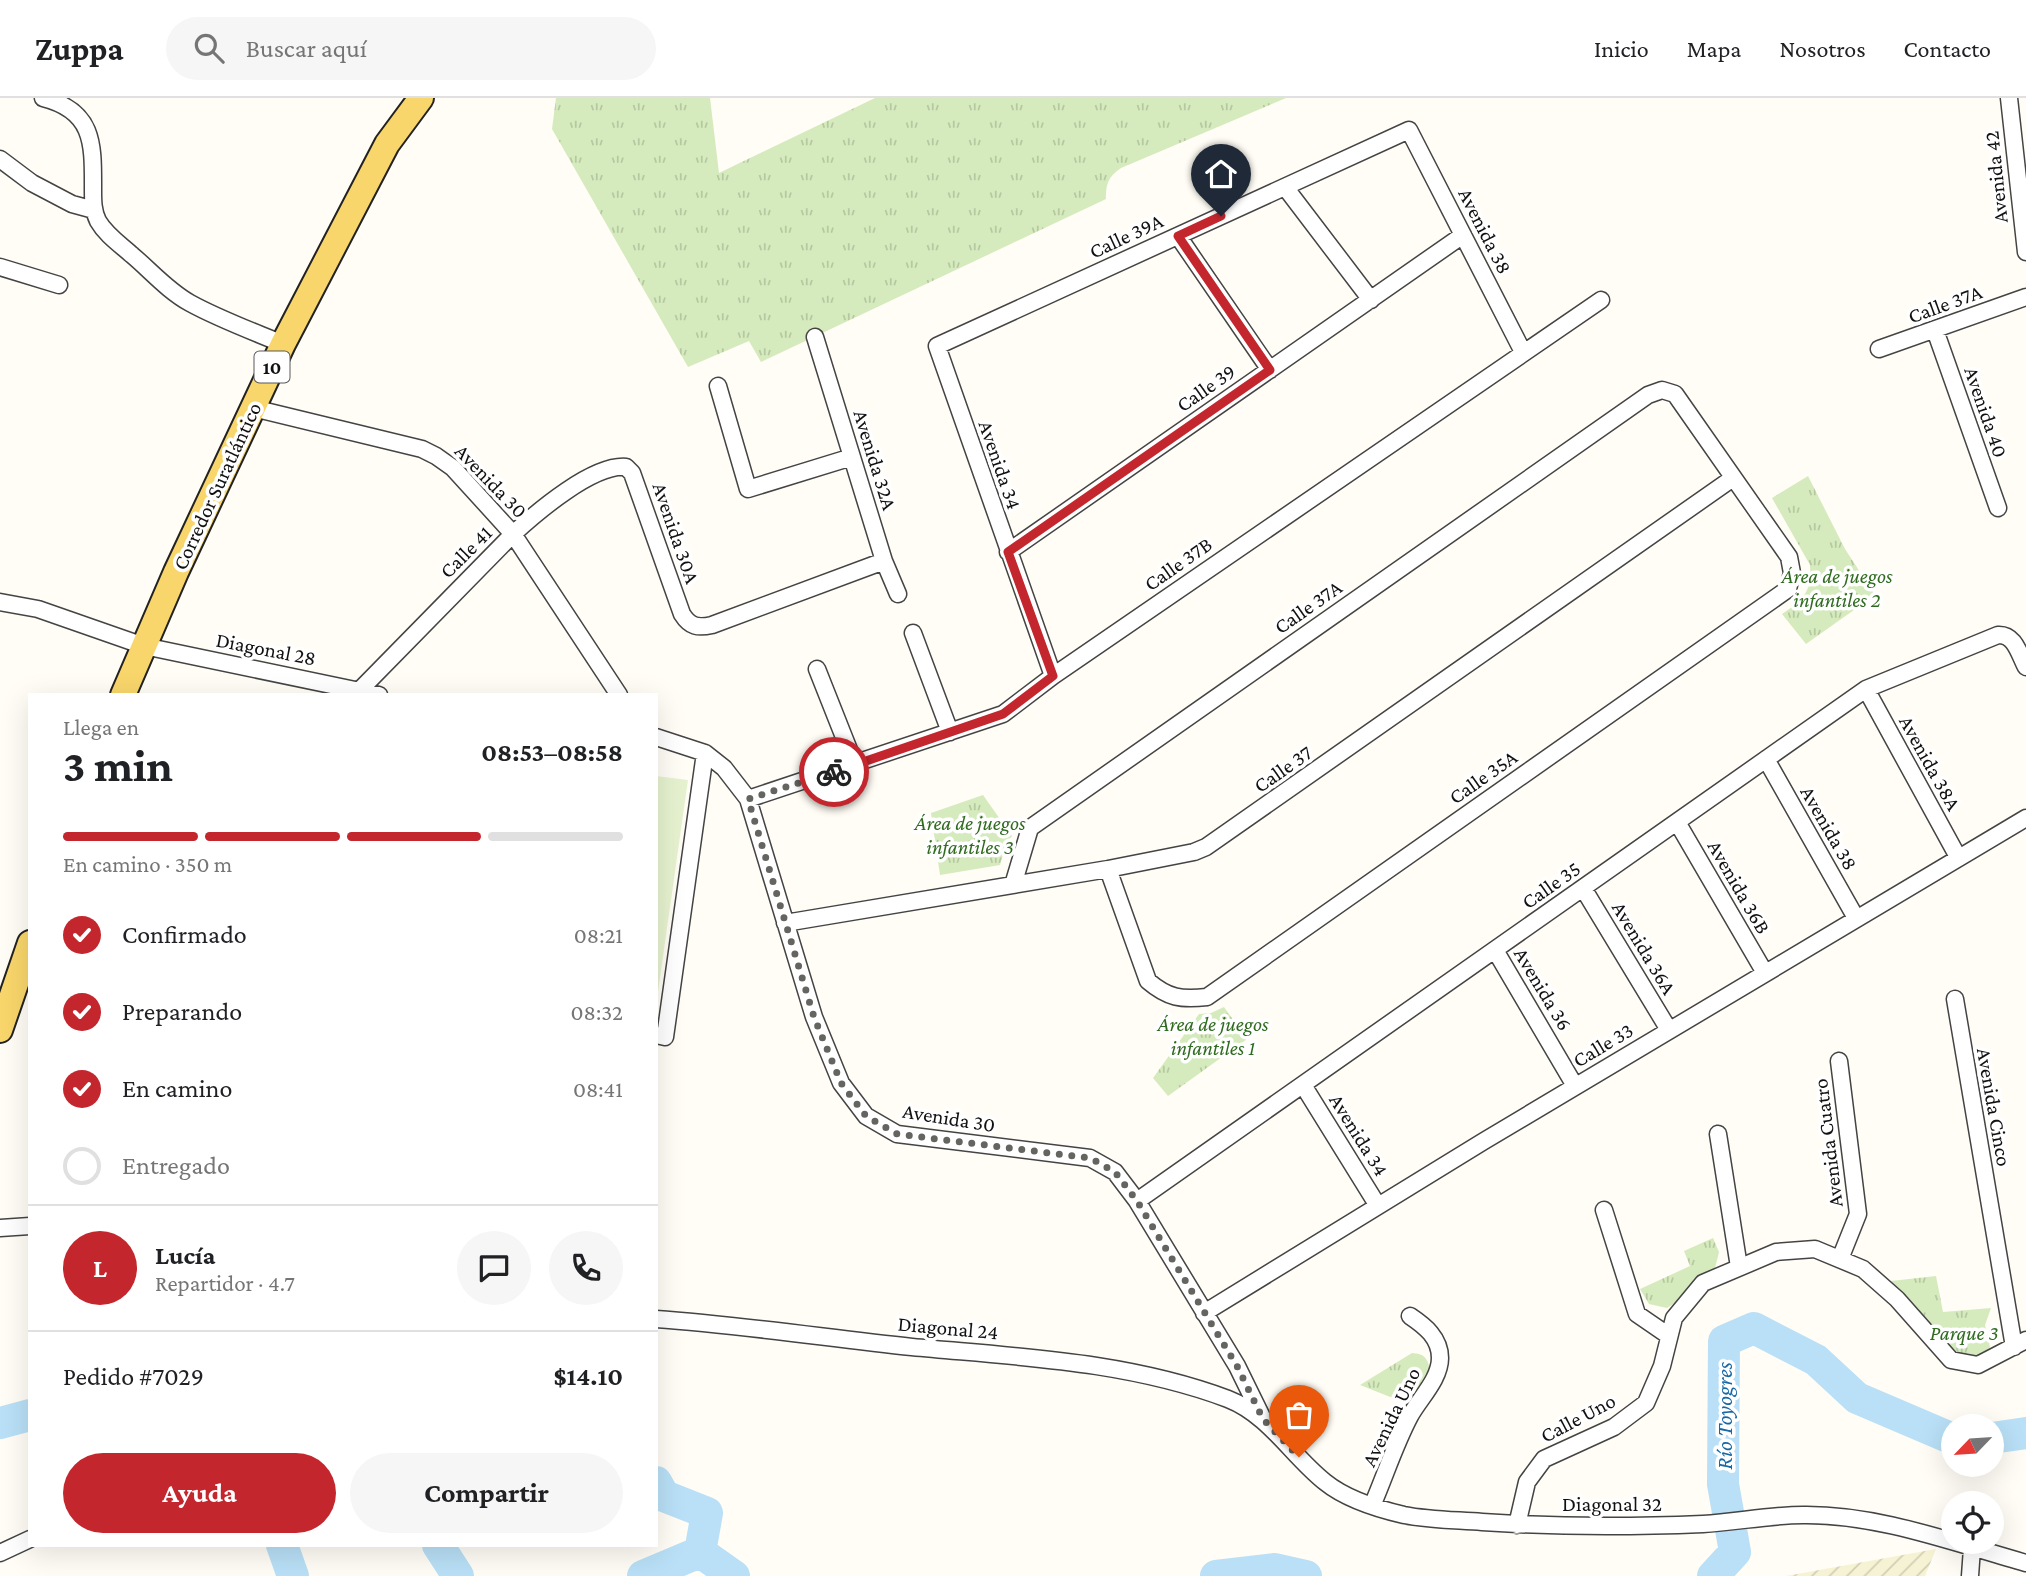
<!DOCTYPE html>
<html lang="es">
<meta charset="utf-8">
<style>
:root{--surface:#fff;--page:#f6f6f6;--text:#202124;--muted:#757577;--line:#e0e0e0;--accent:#c4262e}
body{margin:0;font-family:"Crimson Pro",serif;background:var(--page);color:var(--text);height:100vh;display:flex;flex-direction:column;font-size:26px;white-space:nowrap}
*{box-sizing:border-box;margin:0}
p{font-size:23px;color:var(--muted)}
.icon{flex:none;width:38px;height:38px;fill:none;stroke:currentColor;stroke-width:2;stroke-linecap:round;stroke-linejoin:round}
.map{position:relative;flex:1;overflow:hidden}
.side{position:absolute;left:28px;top:595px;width:630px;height:854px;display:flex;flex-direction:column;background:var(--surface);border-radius:0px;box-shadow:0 7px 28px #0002}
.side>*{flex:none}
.needle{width:46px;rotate:245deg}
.fabs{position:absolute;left:1941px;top:1316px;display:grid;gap:14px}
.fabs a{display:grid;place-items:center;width:63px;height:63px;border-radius:50%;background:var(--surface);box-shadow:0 7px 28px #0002;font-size:35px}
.pin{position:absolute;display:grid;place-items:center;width:60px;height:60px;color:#fff;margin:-72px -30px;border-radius:50% 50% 50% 0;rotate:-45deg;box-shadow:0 0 7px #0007}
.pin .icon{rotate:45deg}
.courier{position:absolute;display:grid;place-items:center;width:70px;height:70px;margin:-35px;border:5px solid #c4262e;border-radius:50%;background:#fff;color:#222;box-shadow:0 2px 9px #0007}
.headline em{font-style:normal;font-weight:700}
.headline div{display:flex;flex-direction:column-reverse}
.headline{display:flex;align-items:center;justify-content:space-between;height:119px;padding:0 35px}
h1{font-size:46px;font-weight:700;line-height:52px}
.bar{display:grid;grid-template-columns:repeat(4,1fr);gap:10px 7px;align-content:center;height:84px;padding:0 35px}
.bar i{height:9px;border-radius:5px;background:var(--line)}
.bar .active{background:var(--accent)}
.bar p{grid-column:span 4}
.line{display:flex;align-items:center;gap:18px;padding:0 35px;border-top:2px solid var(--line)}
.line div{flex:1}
.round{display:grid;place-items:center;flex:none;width:74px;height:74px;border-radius:37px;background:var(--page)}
ol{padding:0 35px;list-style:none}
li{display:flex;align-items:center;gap:21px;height:77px}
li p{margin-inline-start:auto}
li .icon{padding:7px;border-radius:50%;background:var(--accent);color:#fff;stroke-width:4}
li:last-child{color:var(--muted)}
li i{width:38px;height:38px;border:4px solid var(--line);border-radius:50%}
.action{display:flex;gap:14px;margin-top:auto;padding:14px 35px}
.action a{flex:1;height:80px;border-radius:42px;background:var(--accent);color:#fff;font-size:28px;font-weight:700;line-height:80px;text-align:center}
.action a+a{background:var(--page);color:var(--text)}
header{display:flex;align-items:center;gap:42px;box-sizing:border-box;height:98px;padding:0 35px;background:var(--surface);border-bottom:2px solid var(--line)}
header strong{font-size:33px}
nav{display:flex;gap:38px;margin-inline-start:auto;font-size:24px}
.search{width:490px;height:63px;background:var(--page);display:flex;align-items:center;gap:18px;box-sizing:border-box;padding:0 24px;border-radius:38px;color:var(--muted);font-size:26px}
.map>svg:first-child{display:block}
.farmland{fill:url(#farmland-furrows)}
.grass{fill:url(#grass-tufts)}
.pitch{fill:#e6f2cf}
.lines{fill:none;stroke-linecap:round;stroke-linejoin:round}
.river{stroke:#b9e0f7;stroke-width:32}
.street-casing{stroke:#444;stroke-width:19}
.primary-casing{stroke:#222;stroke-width:28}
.street{stroke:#fff;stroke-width:16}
.primary{stroke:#f9d66b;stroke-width:24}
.done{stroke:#646461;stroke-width:7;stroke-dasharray:0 12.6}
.route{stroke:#c4262e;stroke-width:9}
.labels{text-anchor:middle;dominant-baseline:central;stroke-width:7;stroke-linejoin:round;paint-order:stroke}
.shield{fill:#fff;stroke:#585858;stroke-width:2}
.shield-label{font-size:19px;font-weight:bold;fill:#111}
.street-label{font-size:21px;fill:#111;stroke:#fff}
.park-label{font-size:21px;font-style:italic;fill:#2f6b1f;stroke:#fff}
.water-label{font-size:23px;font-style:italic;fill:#1768a6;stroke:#fff}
</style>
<header>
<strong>Zuppa</strong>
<div class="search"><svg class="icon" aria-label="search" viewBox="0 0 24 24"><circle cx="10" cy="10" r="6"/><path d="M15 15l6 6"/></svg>Buscar aquí</div>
<nav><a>Inicio</a><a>Mapa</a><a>Nosotros</a><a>Contacto</a></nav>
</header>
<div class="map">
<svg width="2026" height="1478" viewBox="0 0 2026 1478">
<defs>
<pattern id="farmland-furrows" width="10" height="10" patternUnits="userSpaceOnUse" patternTransform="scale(1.75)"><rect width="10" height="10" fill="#f6f3d4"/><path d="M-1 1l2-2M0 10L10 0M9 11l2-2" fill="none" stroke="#d2cfb5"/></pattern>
<pattern id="grass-tufts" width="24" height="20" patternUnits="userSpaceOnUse" patternTransform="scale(1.75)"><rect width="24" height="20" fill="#d5ebbd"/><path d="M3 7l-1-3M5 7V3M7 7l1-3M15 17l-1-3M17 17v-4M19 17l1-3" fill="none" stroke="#b6c8a1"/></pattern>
</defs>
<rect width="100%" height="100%" fill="#fffdf5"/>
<path class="farmland" d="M1936,1451L1925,1478H1786Z"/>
<path class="grass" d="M556,0H710L719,75L875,0H1286L1121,70C1108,79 1106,86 1106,101L761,264L749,243L688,269L552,31Z
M1808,378L1845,451L1875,497L1806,546L1782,516L1802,502L1811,484L1810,467L1772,400Z
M983,697L1012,738L1006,746L1000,767L940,777L931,715Z
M1224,909L1247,941L1168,998L1153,980L1199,916L1211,915Z
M1713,1140L1719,1154L1715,1170L1695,1182L1681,1201L1667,1210L1649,1206L1640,1191L1690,1168L1684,1153Z
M1936,1178L1943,1214L1991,1210L1985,1227L1990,1249L1980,1266L1963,1267L1891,1183Z
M1412,1255C1424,1256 1427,1259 1430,1271L1413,1301L1408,1306L1360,1287Z"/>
<path class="pitch" d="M656,678L688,682L656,908Z"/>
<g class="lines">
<path class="river" d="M0,1325L30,1317
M1992,1340L2026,1335
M656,1384L664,1398L707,1415L700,1454
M282,1447L293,1478
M438,1447L458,1478
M643,1478L700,1454L734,1478
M1216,1478L1275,1471L1306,1478
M1713,1478L1735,1454L1723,1386L1724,1243L1754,1230L1816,1262L1857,1300L1953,1341"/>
<defs>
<path id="street" d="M43,0C95,13 93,47 93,92C93,103 93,113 98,123C106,137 121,147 132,157C151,173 168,193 190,205C219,221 252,233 283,246
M2009,0L2026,154
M0,61L32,85L72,106L94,112
M1285,89L1371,202
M1178,138L1270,272
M0,169L59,187
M1935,232L1998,410
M815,239L884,463L898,496
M1879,251L2026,199
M718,288L748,391L852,359
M253,310L422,351L436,358L453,370L513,436L619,597
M1008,454L1463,137
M0,504L38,511L144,548L379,597
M913,535L950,634
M817,571L855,667
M1053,578L937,248L1409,32L1523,254
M1866,591L1958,759
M355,597L513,436C537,414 593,366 626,369L632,375L682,516C690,529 698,530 712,527L884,463
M656,639L705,655L724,670L748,701L814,919L841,985L866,1018L897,1036L1090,1060L1115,1074L1137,1103L1237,1268L1263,1321
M1766,661L1856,820
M748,701L1003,616L1053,578L1601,202
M1677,724L1765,875
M1013,787L1030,730L1648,297L1662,292L1675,296L1789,459L1792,475L1788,491L1207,899C1181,902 1168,900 1148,883L1108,771
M1583,790L1669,932
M785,825L1108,771L1194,754L1206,749L1733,380
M1495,852L1575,988
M1955,901L2014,1249
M656,937L665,939L705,655
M1839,963L1858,1116L1840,1161
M1303,987L1378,1108
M1718,1036L1739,1169
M1137,1103L1866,591L1998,537C2015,536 2019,556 2026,569
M1604,1112L1637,1216L1669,1238
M0,1130L30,1128
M1204,1215L1484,1043L2026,720
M656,1221C742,1227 827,1240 912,1249C1018,1259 1127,1263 1228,1301C1269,1317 1292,1358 1325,1384C1346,1401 1378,1411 1404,1417C1429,1422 1456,1422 1482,1424C1555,1429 1630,1429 1703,1426C1737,1424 1770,1417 1803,1417C1878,1416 1954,1445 2026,1465
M1372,1408C1385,1378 1395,1346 1410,1318C1420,1300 1440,1281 1440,1260C1440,1240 1425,1228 1410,1218
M1517,1427L1527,1384L1544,1361L1614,1329L1646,1305L1662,1268L1674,1220L1703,1185L1776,1154L1815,1151L1863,1171L1897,1201L1951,1262L1978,1267L2026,1242
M0,1455L30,1441
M1970,1478L1972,1450"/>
<path id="primary" d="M123,597L176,474L283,246L387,46L421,0
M0,932L30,845"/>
</defs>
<use href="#street" class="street-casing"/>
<use href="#primary" class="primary-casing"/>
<use href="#street" class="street"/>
<use href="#primary" class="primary"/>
</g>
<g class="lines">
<path class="done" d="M834,674L748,701L814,919L841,985L866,1018L897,1036L1090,1060L1115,1074L1137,1103L1237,1268L1263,1321L1299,1359"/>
<path class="route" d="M834,674L1003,616L1053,578L1008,454L1270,272L1178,138L1221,118"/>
</g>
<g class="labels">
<rect class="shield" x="254.5" y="253.5" width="35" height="31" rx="5"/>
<g class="shield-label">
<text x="272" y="269">10</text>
</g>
<g class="street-label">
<text transform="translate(1996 79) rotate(-96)">Avenida 42</text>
<text transform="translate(1485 133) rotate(63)">Avenida 38</text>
<text transform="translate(1126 138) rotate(-25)">Calle 39A</text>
<text transform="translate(1945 206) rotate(-20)">Calle 37A</text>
<text transform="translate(1206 290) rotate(-35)">Calle 39</text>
<text transform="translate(1986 314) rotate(71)">Avenida 40</text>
<text transform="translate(875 362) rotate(73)">Avenida 32A</text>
<text transform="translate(1000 367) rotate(71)">Avenida 34</text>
<text transform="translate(491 383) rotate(46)">Avenida 30</text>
<text transform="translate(217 388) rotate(-65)">Corredor Suratlántico</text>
<text transform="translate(676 435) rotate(71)">Avenida 30A</text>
<text transform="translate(466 454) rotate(-45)">Calle 41</text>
<text transform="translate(1178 466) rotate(-35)">Calle 37B</text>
<text transform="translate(1308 509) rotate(-35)">Calle 37A</text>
<text transform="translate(266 551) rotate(11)">Diagonal 28</text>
<text transform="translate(1930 665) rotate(61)">Avenida 38A</text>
<text transform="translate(1283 671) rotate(-35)">Calle 37</text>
<text transform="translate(1483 679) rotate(-35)">Calle 35A</text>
<text transform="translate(1829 730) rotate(60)">Avenida 38</text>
<text transform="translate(1551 787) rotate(-35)">Calle 35</text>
<text transform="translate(1739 789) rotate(60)">Avenida 36B</text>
<text transform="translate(1644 850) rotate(59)">Avenida 36A</text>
<text transform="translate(1543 891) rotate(59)">Avenida 36</text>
<text transform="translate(1603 947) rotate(-31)">Calle 33</text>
<text transform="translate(1994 1009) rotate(80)">Avenida Cinco</text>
<text transform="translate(949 1020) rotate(9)">Avenida 30</text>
<text transform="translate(1359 1037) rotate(58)">Avenida 34</text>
<text transform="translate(1828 1045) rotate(-97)">Avenida Cuatro</text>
<text transform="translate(948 1230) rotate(5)">Diagonal 24</text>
<text transform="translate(1391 1319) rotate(-64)">Avenida Uno</text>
<text transform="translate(1578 1320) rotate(-28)">Calle Uno</text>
<text x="1612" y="1406">Diagonal 32</text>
</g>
<g class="park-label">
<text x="1837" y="478">Área de juegos<tspan x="1837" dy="24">infantiles 2</tspan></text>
<text x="970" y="725">Área de juegos<tspan x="970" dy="24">infantiles 3</tspan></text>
<text x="1213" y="926">Área de juegos<tspan x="1213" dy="24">infantiles 1</tspan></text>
<text x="1964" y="1235">Parque 3</text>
</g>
<g class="water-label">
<text transform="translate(1724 1318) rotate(-90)">Río Toyogres</text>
</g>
</g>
</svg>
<div class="fabs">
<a><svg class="needle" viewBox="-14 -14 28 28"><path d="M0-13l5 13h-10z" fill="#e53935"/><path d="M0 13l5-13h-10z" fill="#757577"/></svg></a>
<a><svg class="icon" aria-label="locate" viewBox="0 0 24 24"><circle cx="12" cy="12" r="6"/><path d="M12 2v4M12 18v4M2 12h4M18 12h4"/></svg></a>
</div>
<div class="pin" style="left:1299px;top:1359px;background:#ea580c"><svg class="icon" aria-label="bag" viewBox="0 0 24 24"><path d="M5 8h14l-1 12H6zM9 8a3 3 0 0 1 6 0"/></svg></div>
<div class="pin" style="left:1221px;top:118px;background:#1f2937"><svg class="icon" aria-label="home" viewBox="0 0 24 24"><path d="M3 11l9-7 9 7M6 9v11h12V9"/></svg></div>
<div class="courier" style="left:834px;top:674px"><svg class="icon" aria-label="bike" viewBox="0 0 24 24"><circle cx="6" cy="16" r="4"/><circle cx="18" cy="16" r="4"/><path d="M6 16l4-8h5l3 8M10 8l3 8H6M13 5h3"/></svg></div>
<section class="side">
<div class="headline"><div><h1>3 min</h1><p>Llega en</p></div><em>08:53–08:58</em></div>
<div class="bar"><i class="active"></i><i class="active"></i><i class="active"></i><i></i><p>En camino · 350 m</p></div>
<ol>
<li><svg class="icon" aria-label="check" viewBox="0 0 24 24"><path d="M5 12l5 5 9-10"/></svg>Confirmado<p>08:21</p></li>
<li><svg class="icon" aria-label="check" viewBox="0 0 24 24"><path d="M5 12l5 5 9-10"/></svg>Preparando<p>08:32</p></li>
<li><svg class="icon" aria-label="check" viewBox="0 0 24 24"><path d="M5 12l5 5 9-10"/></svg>En camino<p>08:41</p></li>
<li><i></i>Entregado</li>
</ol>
<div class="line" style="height:126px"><b class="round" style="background:var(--accent);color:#fff">L</b><div><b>Lucía</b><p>Repartidor · 4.7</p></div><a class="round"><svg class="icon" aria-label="chat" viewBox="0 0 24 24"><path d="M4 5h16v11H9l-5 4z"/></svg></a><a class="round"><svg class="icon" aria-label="phone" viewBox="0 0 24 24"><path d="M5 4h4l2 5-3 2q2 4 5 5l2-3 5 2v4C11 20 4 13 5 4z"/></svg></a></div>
<div class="line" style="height:91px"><div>Pedido #7029</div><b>$14.10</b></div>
<div class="action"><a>Ayuda</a><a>Compartir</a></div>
</section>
</div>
